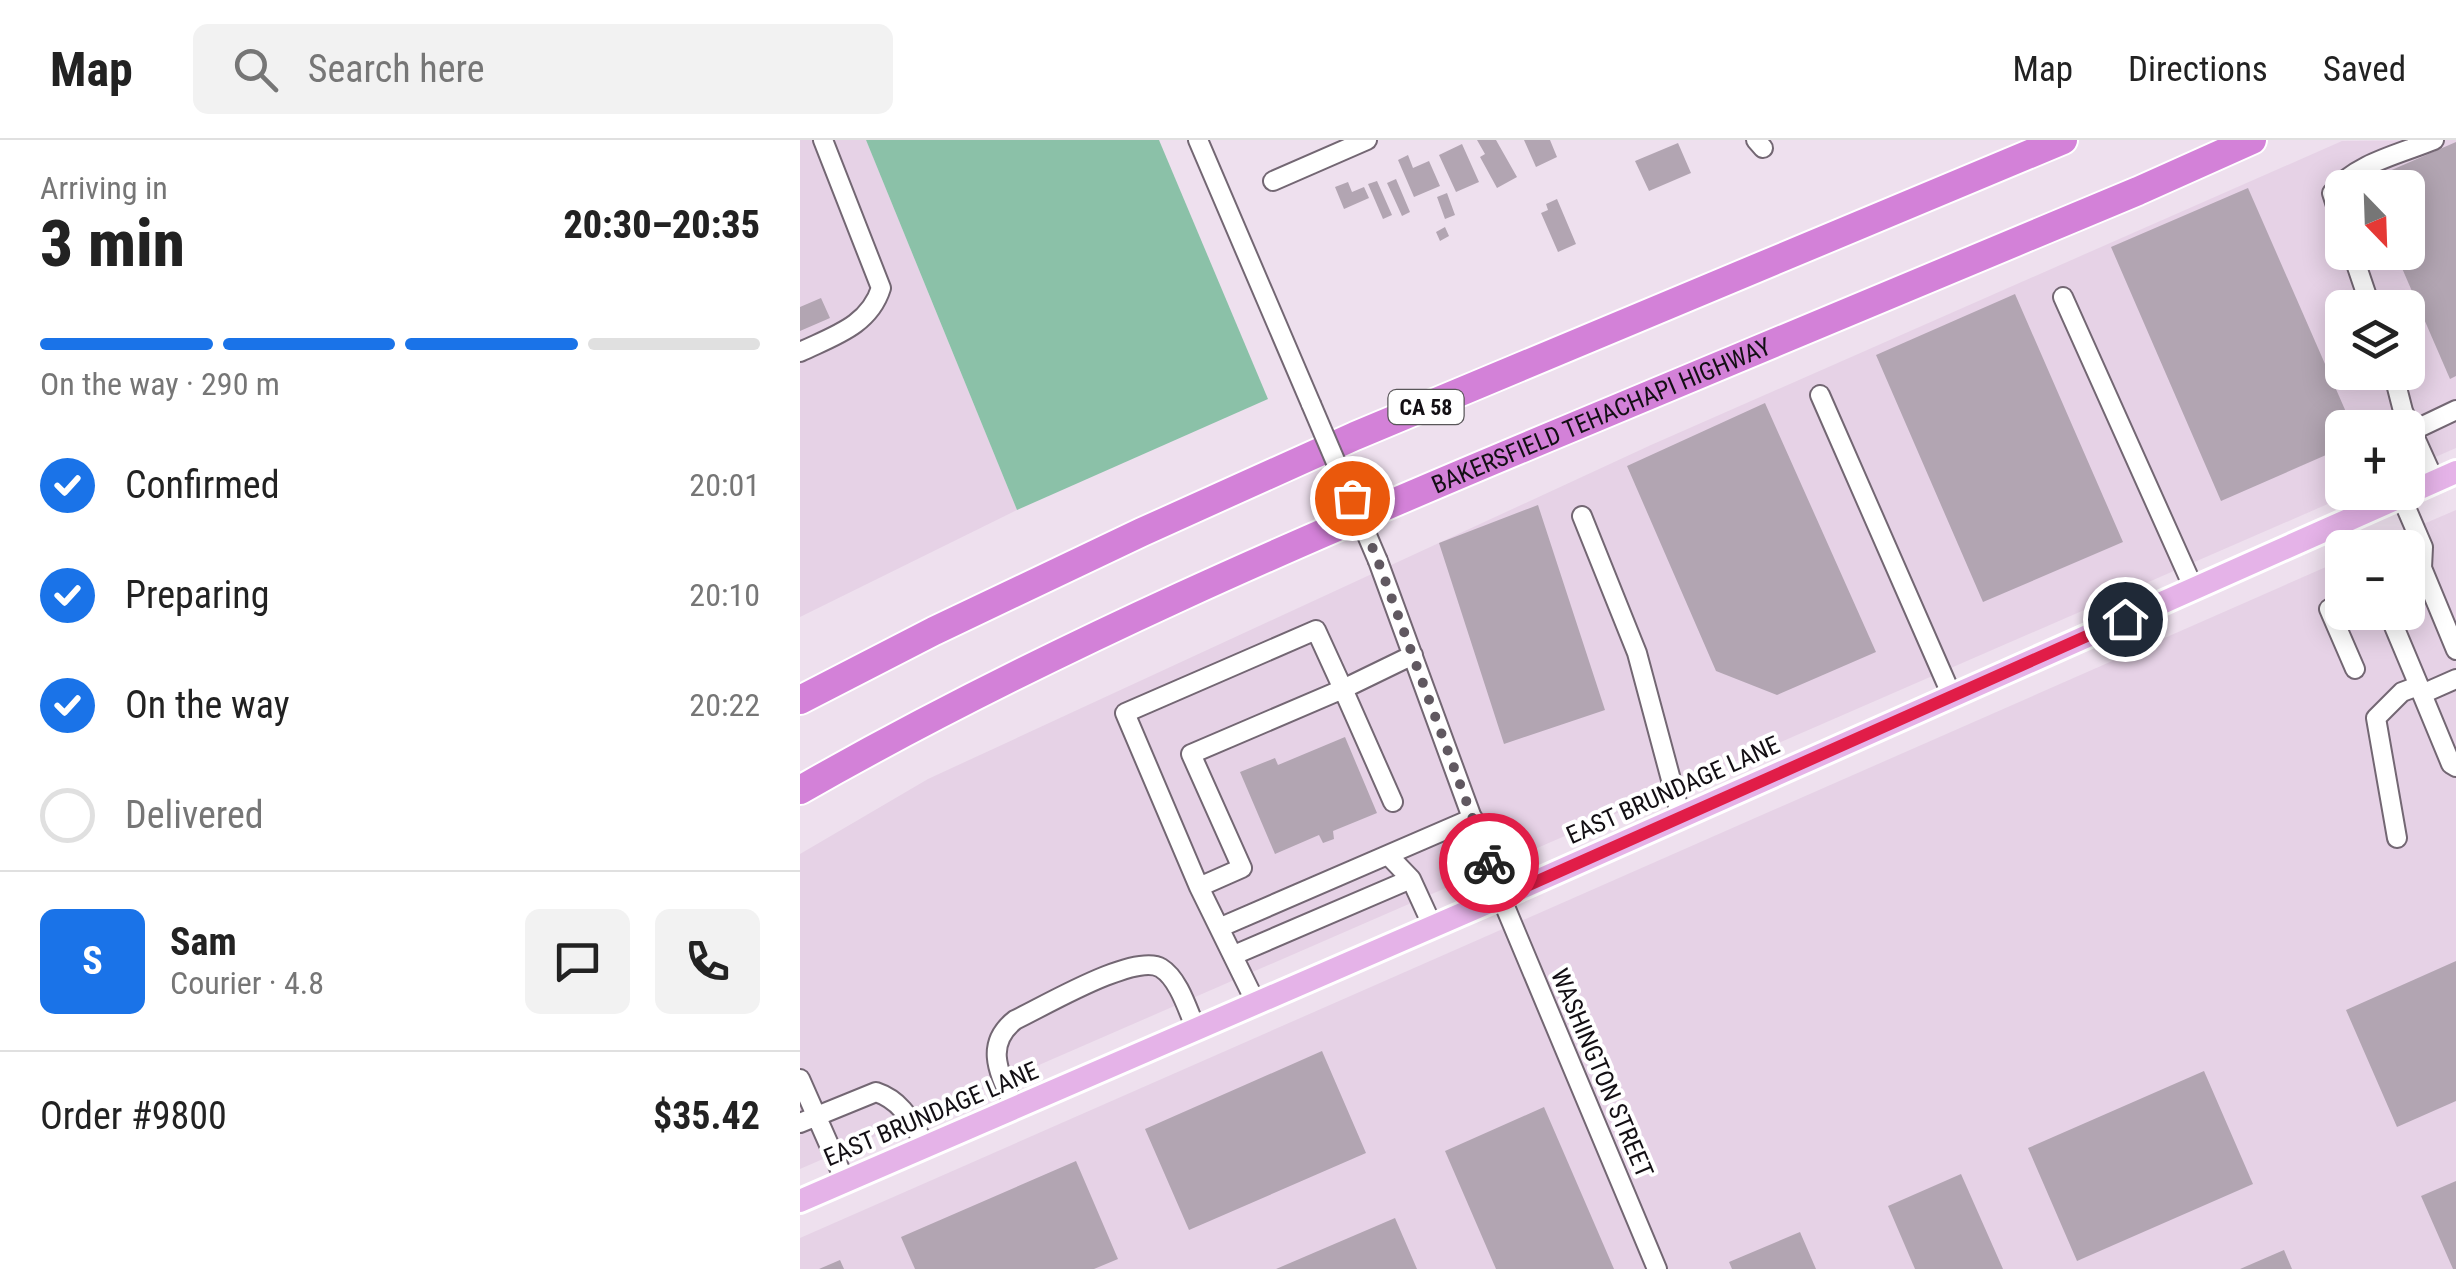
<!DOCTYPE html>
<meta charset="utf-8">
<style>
:root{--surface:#fff;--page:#f2f2f2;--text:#222;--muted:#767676;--line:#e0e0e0;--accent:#1a73e8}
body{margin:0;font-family:"Roboto Condensed",sans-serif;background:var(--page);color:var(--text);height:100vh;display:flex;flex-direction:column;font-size:38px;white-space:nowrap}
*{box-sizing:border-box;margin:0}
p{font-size:32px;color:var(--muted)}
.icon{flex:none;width:55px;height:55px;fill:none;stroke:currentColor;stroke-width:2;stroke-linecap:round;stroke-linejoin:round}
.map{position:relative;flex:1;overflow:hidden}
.details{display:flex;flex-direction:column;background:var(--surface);width:800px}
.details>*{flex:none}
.needle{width:65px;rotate:157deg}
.buttons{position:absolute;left:1525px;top:30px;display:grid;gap:20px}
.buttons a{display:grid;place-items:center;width:100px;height:100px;border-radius:15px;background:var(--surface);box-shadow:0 5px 25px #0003;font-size:50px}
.pin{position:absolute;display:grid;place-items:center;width:85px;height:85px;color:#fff;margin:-42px;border:5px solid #fff;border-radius:50%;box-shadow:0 2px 10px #0007}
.courier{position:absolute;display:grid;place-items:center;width:100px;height:100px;margin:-50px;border:8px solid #e11d48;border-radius:50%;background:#fff;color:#222;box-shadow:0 2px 12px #0007}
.overview em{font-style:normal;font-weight:800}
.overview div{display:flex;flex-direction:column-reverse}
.overview{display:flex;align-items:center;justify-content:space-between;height:170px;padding:0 40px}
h1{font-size:65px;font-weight:800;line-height:75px}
.bar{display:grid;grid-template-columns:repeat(4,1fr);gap:15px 10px;align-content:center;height:120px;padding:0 40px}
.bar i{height:12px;border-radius:8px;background:var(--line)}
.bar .selected{background:var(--accent)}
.bar p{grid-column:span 4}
.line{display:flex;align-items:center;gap:25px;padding:0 40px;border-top:2px solid var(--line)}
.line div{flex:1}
.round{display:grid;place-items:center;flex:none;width:105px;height:105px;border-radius:15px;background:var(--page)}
ol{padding:0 40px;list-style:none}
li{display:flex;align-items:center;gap:30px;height:110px}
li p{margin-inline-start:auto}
li .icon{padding:10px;border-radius:50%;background:var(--accent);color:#fff;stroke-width:4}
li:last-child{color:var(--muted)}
li i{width:55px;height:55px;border:5px solid var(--line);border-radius:50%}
header{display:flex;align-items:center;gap:60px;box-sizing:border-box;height:140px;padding:0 50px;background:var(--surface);border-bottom:2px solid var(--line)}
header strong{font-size:48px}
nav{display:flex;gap:55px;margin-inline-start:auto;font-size:35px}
.search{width:700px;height:90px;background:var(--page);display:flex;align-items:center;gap:25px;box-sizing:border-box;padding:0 35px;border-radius:15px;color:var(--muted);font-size:38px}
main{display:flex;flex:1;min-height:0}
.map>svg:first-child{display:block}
.built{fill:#e6d2e6;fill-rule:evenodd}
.green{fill:#8bc1a8}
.building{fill:#b2a5b2}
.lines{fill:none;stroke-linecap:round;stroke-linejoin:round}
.minor-casing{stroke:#736773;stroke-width:22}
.major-casing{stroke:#fff;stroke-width:28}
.highway-casing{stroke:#fff;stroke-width:32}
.minor{stroke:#fff;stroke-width:18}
.major{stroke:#e5b3e8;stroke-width:22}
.highway{stroke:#d381d8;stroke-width:28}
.minor-bridge-casing{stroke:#736773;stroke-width:22;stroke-linecap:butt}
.minor-bridge{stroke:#fff;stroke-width:18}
.done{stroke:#605860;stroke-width:10;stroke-dasharray:0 18}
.route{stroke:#e11d48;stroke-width:12}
.labels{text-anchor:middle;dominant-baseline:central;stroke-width:8;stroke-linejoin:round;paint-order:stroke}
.shield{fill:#fff;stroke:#5a575a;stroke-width:2.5}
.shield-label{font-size:22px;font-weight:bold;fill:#130f14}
.street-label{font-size:25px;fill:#130f14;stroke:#fff}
</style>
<header>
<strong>Map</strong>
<div class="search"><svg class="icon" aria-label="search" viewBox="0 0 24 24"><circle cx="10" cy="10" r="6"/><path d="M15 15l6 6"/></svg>Search here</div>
<nav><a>Map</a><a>Directions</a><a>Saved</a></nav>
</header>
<main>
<section class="details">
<div class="overview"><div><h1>3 min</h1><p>Arriving in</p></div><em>20:30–20:35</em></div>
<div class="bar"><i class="selected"></i><i class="selected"></i><i class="selected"></i><i></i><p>On the way · 290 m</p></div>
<ol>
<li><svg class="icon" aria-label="check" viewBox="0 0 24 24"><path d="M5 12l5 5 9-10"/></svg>Confirmed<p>20:01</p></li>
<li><svg class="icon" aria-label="check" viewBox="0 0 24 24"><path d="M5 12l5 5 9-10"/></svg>Preparing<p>20:10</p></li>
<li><svg class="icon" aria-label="check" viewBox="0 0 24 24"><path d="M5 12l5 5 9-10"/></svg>On the way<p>20:22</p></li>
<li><i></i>Delivered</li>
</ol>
<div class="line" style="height:180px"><b class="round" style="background:var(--accent);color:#fff">S</b><div><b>Sam</b><p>Courier · 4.8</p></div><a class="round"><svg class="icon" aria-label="chat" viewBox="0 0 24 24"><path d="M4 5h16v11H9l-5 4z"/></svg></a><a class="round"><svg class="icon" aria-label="phone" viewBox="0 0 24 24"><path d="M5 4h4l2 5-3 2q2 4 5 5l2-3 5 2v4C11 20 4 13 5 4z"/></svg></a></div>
<div class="line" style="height:130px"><div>Order #9800</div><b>$35.42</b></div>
</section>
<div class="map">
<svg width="1656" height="1129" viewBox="0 0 1656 1129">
<rect width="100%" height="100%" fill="#eee0ee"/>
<path class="built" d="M0,0H66L217,370L0,477Z
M1656,0V308L1608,329V288H1542V352L1553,353L0,1029V714L128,639L851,305L1542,1ZM1542,48H1608V112H1542ZM1542,168H1608V232H1542Z
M1656,370V1129H0V1098L1542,420V472H1608V408L1570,407Z"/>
<path class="green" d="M66,0H359L468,259L217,370Z"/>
<path class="building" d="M677,0H696L717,37L697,48L680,17L685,14Z
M724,0H750L757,17L736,27Z
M1656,2V236L1650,239L1595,112H1608V48H1566L1564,42Z
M878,3L891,33L849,51L835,21Z
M662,4L679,42L656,52L639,15Z
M608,15L613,28L629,21L640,46L614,57L598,20Z
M596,39L610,72L602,76L587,43Z
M577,41L592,75L583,79L568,44Z
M548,42L552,52L564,47L569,58L544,69L535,47Z
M1448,48L1553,288H1542V308L1421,361L1311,107Z
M647,53L655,75L645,79L637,57Z
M757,59L776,104L758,112L741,73L748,70L746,64Z
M645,87L649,96L640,101L636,92Z
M1215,154L1323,402L1183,462L1076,215Z
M21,158L30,178L0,191V167Z
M965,263L1076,512L977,555L916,531L827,326Z
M738,365L805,570L704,604L639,403Z
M545,597L577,673L533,691L534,699L523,703L519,695L475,714L440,632L475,618L478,625Z
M1656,821V961L1597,987L1546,870Z
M522,911L566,1013L389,1090L345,989Z
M1404,931L1453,1044L1277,1121L1228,1008Z
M744,967L814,1129H696L645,1011Z
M276,1021L318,1119L294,1129H115L101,1097Z
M1161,1034L1203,1129H1115L1088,1066Z
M1656,1041V1129H1653L1621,1056Z
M595,1078L617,1129H476Z
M1000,1092L1016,1129H932L929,1122Z
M1484,1110L1492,1129H1440Z
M40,1120L44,1129H19Z"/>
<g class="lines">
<defs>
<path id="minor" d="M398,0L511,264
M956,0L963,8
M473,41L567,0
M1542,84L1532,53C1556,23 1600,14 1634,0
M1552,112L1571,168
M1263,157L1394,449
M0,212C33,196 69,186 81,148L23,0
M1593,232L1603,271L1635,342
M1020,255L1152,556
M1612,291L1656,270
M1601,356L1623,407L1622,428L1656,510
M782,376L837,513L881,677
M578,421L701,757L857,1129
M1542,463L1529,469L1555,529
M1588,472L1622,553
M1656,539L1622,554L1651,624L1656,627
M593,662L543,549L613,515
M1597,698L1576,578L1602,552L1618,546
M588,715L611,739L633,787
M399,747L442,728L391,614L543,549L516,490L325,573L399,747L456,863
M421,787L673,678
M434,815L611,739
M0,939L45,1041
M215,968C201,936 182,906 215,880C243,867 335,812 361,828C379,839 388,871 396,889
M0,983L76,952C103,961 112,983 126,1006"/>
<path id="major" d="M0,1061L701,757L1656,332"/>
<g id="highway">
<path d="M0,560L134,491L342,392L555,296L1263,0"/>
<path id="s1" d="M0,650C247,509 511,396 773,287C961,208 1149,129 1338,51L1452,0"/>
</g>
</defs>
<use href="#minor" class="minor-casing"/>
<use href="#major" class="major-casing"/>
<use href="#highway" class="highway-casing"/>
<use href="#minor" class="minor"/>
<use href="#major" class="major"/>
<use href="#highway" class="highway"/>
<defs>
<path id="minor-bridge" d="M511,264L578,421"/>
</defs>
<use href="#minor-bridge" class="minor-bridge-casing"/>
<use href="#minor-bridge" class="minor-bridge"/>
</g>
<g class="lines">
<path class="done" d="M552,358L578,421L689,723"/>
<path class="route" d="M689,723L702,757L1325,479"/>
</g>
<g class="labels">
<rect class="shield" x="588.5" y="250" width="75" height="34" rx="8"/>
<g class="shield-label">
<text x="626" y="267">CA 58</text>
</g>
<g class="street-label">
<text stroke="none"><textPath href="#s1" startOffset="885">BAKERSFIELD TEHACHAPI HIGHWAY</textPath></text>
<text transform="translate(873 650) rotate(-24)">EAST BRUNDAGE LANE</text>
<text transform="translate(802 933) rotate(67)">WASHINGTON STREET</text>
<text transform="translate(131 974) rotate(-23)">EAST BRUNDAGE LANE</text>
</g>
</g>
</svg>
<div class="buttons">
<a><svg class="needle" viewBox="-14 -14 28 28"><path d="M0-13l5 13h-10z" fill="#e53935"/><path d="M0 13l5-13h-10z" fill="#767676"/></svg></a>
<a><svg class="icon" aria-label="layers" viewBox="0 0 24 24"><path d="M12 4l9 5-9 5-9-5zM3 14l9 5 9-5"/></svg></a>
<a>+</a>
<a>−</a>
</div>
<div class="pin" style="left:552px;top:358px;background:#ea580c"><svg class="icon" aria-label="bag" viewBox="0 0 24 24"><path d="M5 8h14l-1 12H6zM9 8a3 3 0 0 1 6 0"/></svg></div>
<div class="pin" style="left:1325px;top:479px;background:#1f2937"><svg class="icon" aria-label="home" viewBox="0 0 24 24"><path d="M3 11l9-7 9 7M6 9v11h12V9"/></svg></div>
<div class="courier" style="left:689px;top:723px"><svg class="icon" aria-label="bike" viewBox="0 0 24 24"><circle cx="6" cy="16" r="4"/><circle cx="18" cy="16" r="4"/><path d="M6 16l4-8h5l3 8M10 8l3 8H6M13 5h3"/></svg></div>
</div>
</main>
